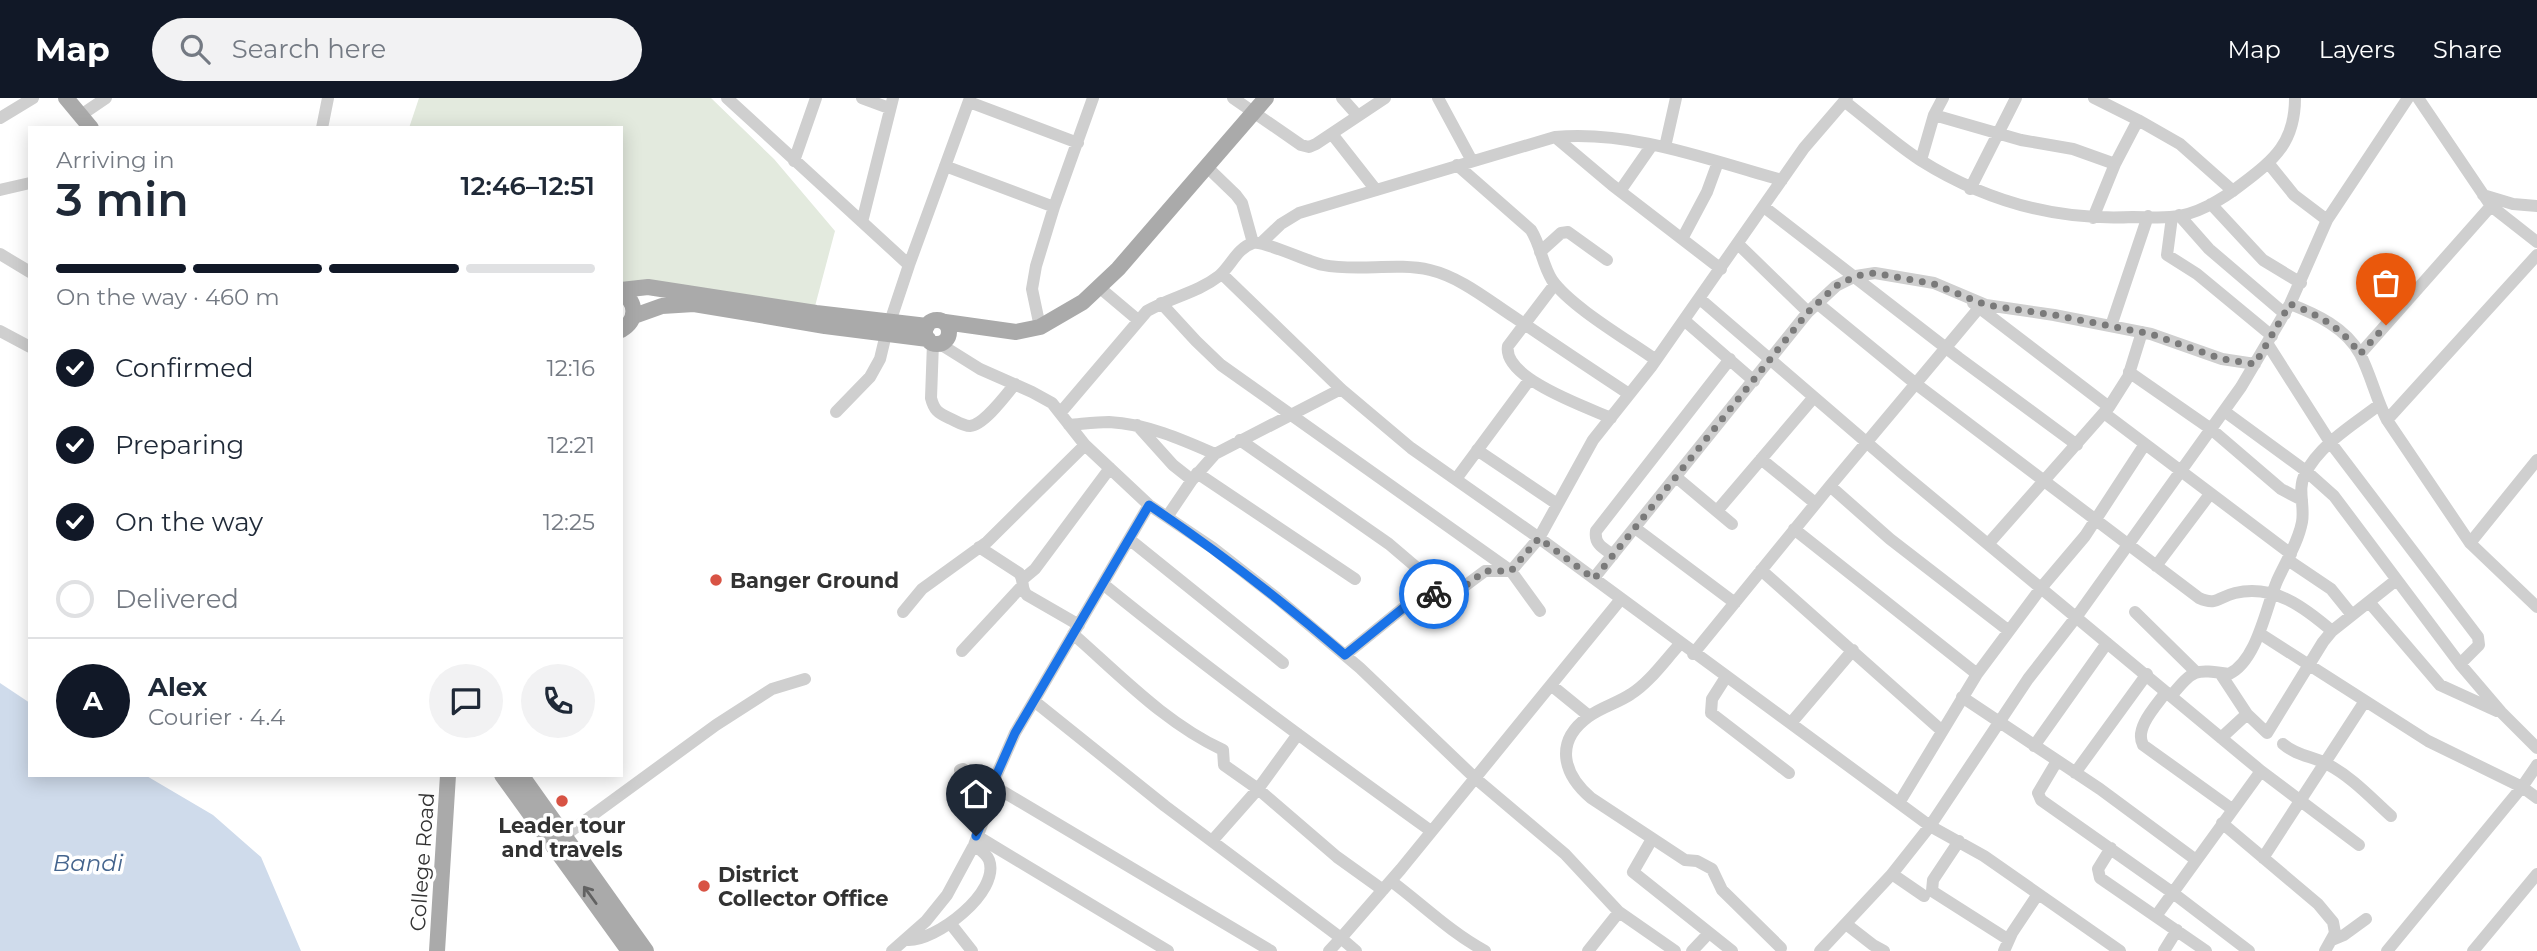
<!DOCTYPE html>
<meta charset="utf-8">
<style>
:root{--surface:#fff;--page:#f2f2f3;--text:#1f2937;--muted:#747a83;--line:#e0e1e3;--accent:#111827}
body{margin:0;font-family:Montserrat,sans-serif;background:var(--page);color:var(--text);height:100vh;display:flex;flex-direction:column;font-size:26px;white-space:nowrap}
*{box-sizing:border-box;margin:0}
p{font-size:23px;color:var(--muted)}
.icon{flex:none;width:38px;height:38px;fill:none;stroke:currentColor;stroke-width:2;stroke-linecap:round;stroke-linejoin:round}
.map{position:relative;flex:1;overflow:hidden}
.side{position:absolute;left:28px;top:28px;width:595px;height:651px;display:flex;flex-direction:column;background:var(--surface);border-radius:0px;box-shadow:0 4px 18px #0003}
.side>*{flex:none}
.pin{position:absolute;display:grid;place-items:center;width:60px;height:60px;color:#fff;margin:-72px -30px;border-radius:50% 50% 50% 0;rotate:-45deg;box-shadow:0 0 7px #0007}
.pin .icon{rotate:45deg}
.courier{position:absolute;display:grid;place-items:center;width:70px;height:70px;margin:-35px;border:5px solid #1a73e8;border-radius:50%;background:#fff;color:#222;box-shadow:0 2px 9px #0007}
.overview em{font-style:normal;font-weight:600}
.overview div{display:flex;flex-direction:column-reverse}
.overview{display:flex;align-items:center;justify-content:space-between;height:119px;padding:0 28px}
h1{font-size:46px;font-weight:600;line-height:52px}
.bar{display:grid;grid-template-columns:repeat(4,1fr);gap:10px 7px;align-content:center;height:84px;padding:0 28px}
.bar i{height:9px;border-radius:5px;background:var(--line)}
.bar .selected{background:var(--accent)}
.bar p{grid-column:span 4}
.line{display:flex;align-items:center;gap:18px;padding:0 28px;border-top:2px solid var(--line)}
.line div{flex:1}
.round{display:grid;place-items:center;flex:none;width:74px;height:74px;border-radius:37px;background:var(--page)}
ol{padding:0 28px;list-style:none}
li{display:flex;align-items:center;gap:21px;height:77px}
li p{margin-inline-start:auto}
li .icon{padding:7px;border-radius:50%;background:var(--accent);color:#fff;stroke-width:4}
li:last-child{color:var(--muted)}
li i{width:38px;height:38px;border:4px solid var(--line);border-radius:50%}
header{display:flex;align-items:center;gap:42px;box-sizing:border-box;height:98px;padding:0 35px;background:var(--accent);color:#fff}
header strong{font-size:33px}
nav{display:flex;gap:38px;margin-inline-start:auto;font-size:24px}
.search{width:490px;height:63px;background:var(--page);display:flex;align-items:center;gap:18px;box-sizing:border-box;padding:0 24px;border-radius:38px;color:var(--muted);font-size:26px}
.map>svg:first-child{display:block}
.green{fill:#e3eade}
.water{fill:#cfdbeb}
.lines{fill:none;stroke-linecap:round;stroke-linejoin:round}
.minor{stroke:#cfcfcf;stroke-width:12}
.major{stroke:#aaa;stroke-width:16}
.oneway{stroke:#626262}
.done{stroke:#7a7a7a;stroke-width:7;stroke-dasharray:0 12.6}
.route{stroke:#1a73e8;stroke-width:9}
.poi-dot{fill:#d85344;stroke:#fff;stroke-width:2.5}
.labels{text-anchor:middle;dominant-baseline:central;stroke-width:7;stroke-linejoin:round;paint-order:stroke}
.poi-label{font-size:21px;font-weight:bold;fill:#323232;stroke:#fff;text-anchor:start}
.street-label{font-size:21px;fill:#323232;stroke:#fff}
.water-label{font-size:23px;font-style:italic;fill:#45658e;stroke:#fff}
</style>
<header>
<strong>Map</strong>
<div class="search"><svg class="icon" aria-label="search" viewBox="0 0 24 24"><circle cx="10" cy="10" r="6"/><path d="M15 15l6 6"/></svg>Search here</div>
<nav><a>Map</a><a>Layers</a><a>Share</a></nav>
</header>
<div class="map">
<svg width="2537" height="853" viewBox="0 0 2537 853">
<rect width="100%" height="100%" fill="#fff"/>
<path class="green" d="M419,0H711L774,61L835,133L814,212L621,188V30H409Z"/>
<path class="water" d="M0,585L30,605V677H145L213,717L261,759L301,853H0Z"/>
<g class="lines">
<path class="minor" d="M727,0L909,167
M862,0L889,10
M1233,0L1301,47L1309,49L1316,46L1385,0
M1342,0L1358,18
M1438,0L1472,63
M2094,0L2138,22L2180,46L2233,93
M2418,0L2491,108L2537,144
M1844,3C1870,23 1894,45 1920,62C1985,103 2056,123 2133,119C2145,119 2158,120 2170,119C2195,118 2223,101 2242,86C2275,61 2295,44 2295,0
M969,4L1078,45
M81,17L106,0
M1934,17L2021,42L2073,51L2115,66
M0,20L33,0
M322,30L328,0
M1332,36L1376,92
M1555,39L1612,87L1721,171
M1665,49L1676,0
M1921,62L1934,17L1943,0
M794,63L816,0
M2269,66L2294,97L2327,122
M1457,67L1531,132C1541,148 1542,166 1552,182C1571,209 1628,242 1656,262
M945,68L1054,109
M1207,69L1236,97L1242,105L1253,145
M1970,91L2016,0
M0,92L30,85
M1620,93L1652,47
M2483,97L2513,106L2537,108
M2211,106L2263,162L2301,185
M1764,109L1959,260L2077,347
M2179,117L2209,151L2285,216
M2172,119L2167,157L2197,176L2272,238
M2093,120L2115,66L2138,22
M862,124L893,0
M1682,141L1707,94L1718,64
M1262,144L1281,126L1299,115L1555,39C1632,32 1709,62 1782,82
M1738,146L1808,214
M1540,154L1561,135L1568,134L1607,162
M0,156L30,174
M1222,176L1341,291L1411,350L1539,440L1930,728L1984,758L2120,853
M1555,186L1508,248C1502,280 1586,309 1611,320
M1100,190L1138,222
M1700,201L1901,374L2261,673L2359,747
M1161,205L1196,243L1221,267L1511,473L1540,513
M1817,205L1916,286L2199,500C2217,508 2218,499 2235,495C2274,486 2304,509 2332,533
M1973,205L2109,309
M2290,206C2316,216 2346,230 2360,256C2371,277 2376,301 2387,322L2470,445L2537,509
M1684,222L1754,283
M2111,228L2148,118
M1040,229L1032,191L1036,168L1054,109L1093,0
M0,233L30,249
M933,245L931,300C934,312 938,315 949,320C956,323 963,328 970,328C984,327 1006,297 1015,286
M2267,245L2330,344L2478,539L2479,547L2460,566
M940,246L980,271L1032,294L1052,305L1085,347L1149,407L1213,450L1277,500L1360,570L1475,680L1565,756L1619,814L1675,853
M2360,256L2491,108
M2129,274L2211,331L2281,391L2302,402
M2224,313L2306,373L2334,398L2460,566L2501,614L2537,650
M836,314L870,279L880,261L886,236L909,167L970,0
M1061,314L1147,213C1171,199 1197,195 1219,178C1231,168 1237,150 1253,145C1262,142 1309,164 1323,167C1358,174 1396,164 1430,172C1460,179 1488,202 1514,219C1552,245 1591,271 1629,296
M2104,315L2291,456
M2387,322L2537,157
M1069,327C1082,326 1096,324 1109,324C1147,326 1181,341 1215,356
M1137,327L1173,367L1192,382
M1240,342L1389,446L1450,498
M1477,352L1557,406
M1761,361L1815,405
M1197,375L1355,481
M1676,379L1732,426
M1456,381L1530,281
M1830,388L1890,441L2009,533
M1717,413L1814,299
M1167,419L1192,382L1215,356L1341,291
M1635,430L1735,505
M1794,431L1977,576
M1129,441L1283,565
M1989,445L2109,309L2128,279L2142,234
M2470,445L2537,362
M979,449L1019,475C1025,482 1020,490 1027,497L1079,527
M1613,457C1603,450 1594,446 1596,433L1730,261
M2288,462L2331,491L2352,517
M2156,468L2210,396
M1761,472L1941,632
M1594,480L1808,214L1836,188L1856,178L1875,175L1934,185L1986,207L2054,217L2151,236L2222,261L2255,266
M1023,481L1035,471L1110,370
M1103,486C1210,573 1320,653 1431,733
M2369,504L2440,587L2497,613
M903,514L922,491L987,444L1085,347
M2135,514L2196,574
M2259,535L2428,643L2522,689L2537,700
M1073,536C1121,578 1165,625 1223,652L1224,667L1258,691L1337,759L1383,792
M1680,546C1665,562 1650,584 1631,596C1618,605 1601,609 1588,619C1554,644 1563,676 1591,700L1685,762L1697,763L1712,771L1722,792L1781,850
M962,553L1022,488
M1693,556L1830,388L1979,210
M1345,557L1423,494L1450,499L1485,473H1511L1539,440L1593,342L1651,269L1804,50L1847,0
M2220,575L2247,616
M1726,579L1712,601L1711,615L1789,675
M1551,587L1589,618
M2166,594C2156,608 2134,630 2143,647L2232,711
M2171,598C2194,571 2194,571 2229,576C2257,563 2266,509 2277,483C2286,463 2298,445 2302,424C2305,408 2297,391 2305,376C2320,346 2353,327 2379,307
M1962,599L2100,691L2196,762
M1034,603L1165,708L1341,840L1329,853
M1791,625L1853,552
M2221,640L2247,616L2267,635L2323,544L2332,533L2395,483
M2283,646C2297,658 2312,658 2327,666C2352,679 2371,700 2391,718
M2034,648L2107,545
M2057,663L2038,695L2041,702L2173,795L2249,853
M960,672L963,671L980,684L991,696
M2075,675L2147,576
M992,687L1271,853
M1899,705L1977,576L2041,490L2085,438L2145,346
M2222,725L2318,806L2333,824L2335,835L2325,853
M564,738L716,627L772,591L805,581
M977,738L1168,853
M1652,741L1633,774L1732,853
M1212,743L1258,691L1298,636
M1959,743L1933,782L1932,793L2009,842
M2111,750L2098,771L2100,780L2206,853
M2263,760L2365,603
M1892,776L1924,798
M1391,783C1422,806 1450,834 1485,853
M2156,818L2261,673
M950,825L972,853
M1846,826L1873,847L1884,853
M907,842C935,844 1001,794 989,762C986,755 979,751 974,747
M2332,842L2344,837L2366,821
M892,853L926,823L947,797L974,747L991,703L992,687L1015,635L1149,407
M1356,853L1341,840L1401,771L1621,501
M1588,853L1619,814
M1692,853L1709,835
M1820,853L1892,776L1930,728L2028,581L2077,518L2241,289L2290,206L2327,122L2408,0
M2004,853L2012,835L2038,796
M2164,853L2177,832
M2387,853L2522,689L2537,667
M2473,853L2537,776"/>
<path class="major" d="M66,0L91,30
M621,192L648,189L816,215L927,228
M621,194C637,204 638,222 621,232
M634,218L662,208L694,206L825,228L928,241
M925 234a12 12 0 1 1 24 0a12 12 0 1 1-24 0Z
M945,224L1016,234L1040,229L1083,204L1118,171L1266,0
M502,677L629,853
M521,677L646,853
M437,853L448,677"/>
</g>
<defs><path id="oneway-shaft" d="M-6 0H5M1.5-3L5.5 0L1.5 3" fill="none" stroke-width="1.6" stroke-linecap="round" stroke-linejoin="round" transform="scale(1.75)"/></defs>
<use class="oneway" href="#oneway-shaft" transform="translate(590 797) rotate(-126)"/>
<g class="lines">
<path class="done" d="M1434,496L1450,499L1485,473H1511L1539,440L1594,481L1808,214L1836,188L1856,178L1875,175L1934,186L1986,207L2054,217L2151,236L2222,261L2255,266L2290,206C2319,217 2342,230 2360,256L2386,227"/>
<path class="route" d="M976,738L991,703L992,687L1015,635L1149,407C1218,453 1282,503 1345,557L1423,494L1434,496"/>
</g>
<g class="poi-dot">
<circle cx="716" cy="482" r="7"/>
<circle cx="562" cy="703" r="7"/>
<circle cx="704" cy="788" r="7"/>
</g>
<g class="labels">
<g class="poi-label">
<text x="730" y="482">Banger Ground</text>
<text x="562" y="727" text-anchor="middle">Leader tour<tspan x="562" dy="24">and travels</tspan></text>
<text x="718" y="776">District<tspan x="718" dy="24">Collector Office</tspan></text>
</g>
<g class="street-label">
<text transform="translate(422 764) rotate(-86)">College Road</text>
</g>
<g class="water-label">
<text x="88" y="765">Bandi</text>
</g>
</g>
</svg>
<div class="pin" style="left:2386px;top:227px;background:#ea580c"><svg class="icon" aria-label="bag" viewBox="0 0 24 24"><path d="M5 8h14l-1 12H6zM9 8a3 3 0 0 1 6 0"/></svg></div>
<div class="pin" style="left:976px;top:738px;background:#1f2937"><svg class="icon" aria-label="home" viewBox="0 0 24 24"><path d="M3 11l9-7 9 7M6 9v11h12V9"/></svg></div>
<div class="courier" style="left:1434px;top:496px"><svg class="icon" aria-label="bike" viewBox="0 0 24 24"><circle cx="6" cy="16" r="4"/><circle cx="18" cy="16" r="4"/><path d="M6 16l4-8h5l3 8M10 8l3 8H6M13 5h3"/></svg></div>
<section class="side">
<div class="overview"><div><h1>3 min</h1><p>Arriving in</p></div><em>12:46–12:51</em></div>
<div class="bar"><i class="selected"></i><i class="selected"></i><i class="selected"></i><i></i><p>On the way · 460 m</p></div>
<ol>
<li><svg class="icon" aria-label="check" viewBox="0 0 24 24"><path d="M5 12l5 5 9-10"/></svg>Confirmed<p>12:16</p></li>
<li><svg class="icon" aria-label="check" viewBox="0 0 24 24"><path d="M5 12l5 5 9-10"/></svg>Preparing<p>12:21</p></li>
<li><svg class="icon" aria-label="check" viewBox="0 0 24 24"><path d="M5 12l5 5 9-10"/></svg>On the way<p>12:25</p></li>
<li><i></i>Delivered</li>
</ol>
<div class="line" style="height:126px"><b class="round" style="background:var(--accent);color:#fff">A</b><div><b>Alex</b><p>Courier · 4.4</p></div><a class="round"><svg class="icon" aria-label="chat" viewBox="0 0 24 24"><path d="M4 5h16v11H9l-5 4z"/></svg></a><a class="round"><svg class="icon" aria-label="phone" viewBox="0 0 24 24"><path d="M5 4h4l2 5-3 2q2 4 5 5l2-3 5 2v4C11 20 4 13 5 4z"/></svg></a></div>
</section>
</div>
